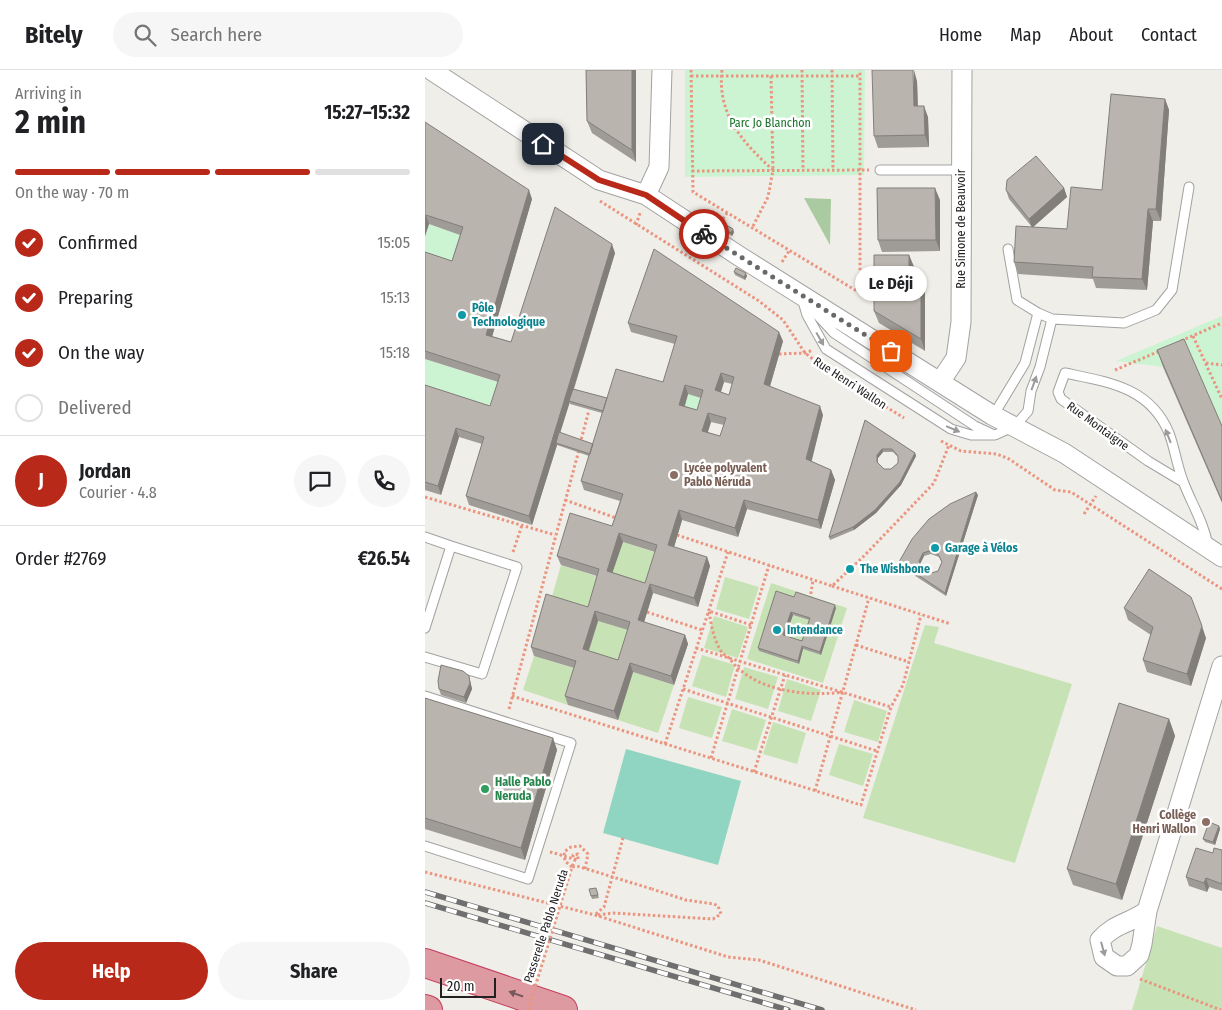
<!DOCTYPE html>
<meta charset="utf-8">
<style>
:root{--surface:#fff;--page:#f6f6f6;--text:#202124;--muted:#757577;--line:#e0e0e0;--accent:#b92919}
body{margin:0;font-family:"Fira Sans Condensed",sans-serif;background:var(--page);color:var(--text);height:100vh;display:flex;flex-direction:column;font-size:19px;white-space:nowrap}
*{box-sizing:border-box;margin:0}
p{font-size:16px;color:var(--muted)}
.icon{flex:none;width:28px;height:28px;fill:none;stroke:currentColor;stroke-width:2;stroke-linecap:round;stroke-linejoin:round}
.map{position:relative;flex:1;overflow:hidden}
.details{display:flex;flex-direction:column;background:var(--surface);width:425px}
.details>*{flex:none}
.scale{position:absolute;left:15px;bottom:12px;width:56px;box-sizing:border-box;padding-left:5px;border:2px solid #212121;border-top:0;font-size:14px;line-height:18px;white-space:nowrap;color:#212121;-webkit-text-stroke:4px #fff;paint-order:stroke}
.pin{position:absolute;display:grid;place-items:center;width:42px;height:42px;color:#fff;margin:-21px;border-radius:10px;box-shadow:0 2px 8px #0006}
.courier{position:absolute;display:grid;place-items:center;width:50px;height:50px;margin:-25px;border:4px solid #b92919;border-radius:50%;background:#fff;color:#222;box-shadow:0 1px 6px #0007}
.bubble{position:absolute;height:35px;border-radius:18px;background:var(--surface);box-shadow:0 1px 4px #0004;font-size:16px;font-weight:700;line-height:35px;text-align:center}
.overview em{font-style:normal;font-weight:700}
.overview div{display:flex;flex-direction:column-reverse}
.overview{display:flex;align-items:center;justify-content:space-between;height:85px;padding:0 15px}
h1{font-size:32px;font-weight:700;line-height:38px}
.bar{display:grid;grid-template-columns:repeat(4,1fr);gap:8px 5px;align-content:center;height:60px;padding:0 15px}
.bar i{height:6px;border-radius:4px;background:var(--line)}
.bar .active{background:var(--accent)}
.bar p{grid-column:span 4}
.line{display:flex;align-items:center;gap:12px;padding:0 15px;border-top:1px solid var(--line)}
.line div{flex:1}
.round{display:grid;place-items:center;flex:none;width:52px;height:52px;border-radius:26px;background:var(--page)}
ol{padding:0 15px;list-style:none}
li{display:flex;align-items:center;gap:15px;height:55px}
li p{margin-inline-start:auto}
li .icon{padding:5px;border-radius:50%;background:var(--accent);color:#fff;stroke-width:4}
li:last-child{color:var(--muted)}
li i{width:28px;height:28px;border:2px solid var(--line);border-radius:50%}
.action{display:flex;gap:10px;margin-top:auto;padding:10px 15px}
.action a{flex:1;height:58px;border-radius:30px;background:var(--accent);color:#fff;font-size:20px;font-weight:700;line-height:58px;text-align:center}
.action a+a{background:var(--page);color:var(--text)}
header{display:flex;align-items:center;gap:30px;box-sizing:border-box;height:70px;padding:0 25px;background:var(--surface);border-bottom:1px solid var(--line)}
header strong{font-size:24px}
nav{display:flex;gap:28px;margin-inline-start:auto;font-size:18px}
.search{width:350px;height:45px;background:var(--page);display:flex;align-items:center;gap:12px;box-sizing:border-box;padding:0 18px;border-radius:28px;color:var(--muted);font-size:19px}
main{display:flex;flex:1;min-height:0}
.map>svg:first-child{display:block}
.grass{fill:#c7e3b5;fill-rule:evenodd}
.forest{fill:#aacaa2}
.park{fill:#ccf4d3}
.pitch{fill:#90d5c1}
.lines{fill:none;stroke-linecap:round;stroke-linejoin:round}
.lane-casing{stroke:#a2a2a2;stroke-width:11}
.street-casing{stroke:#a2a2a2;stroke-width:21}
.highway-casing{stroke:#c63d5e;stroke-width:30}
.path{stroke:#ea9580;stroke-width:3;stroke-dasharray:2.5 2.5;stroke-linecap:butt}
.lane{stroke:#fff;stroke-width:9}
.street{stroke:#fff;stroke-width:19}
.highway{stroke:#dd9aa0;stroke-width:28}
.rail-casing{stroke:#6f6f6f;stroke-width:5.5}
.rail{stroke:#fff;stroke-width:4;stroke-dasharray:11;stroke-linecap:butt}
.path-bridge{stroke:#ea9580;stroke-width:3;stroke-dasharray:2.5 2.5;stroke-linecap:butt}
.wall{fill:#9f9b96;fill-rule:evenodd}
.shaded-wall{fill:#827e7a}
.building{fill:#b9b4ae;stroke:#827e7a;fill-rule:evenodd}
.oneway{fill:#9b9b9b}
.oneway2{fill:#76575a}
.done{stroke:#696967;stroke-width:5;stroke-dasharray:0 9}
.route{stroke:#b92919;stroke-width:6}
.culture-dot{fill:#0f9aa8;stroke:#fff;stroke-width:2}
.education-dot{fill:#8d6e63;stroke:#fff;stroke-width:2}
.leisure-dot{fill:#2e9e5b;stroke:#fff;stroke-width:2}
.labels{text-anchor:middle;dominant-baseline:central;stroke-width:5;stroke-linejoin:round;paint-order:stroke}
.park-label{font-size:12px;fill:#1a742a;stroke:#fff}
.street-label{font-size:12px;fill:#212121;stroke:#fff}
.culture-label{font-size:12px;font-weight:bold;fill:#0d838f;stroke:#fff;text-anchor:start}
.education-label{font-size:12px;font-weight:bold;fill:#785e54;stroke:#fff;text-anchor:start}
.leisure-label{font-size:12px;font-weight:bold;fill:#27864d;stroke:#fff;text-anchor:start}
</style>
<header>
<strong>Bitely</strong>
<div class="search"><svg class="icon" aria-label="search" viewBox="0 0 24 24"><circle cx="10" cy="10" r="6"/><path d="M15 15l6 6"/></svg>Search here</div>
<nav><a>Home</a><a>Map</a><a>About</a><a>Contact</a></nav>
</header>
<main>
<section class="details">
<div class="overview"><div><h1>2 min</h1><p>Arriving in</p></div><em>15:27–15:32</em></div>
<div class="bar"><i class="active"></i><i class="active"></i><i class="active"></i><i></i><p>On the way · 70 m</p></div>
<ol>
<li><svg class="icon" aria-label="check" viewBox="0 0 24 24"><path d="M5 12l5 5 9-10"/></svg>Confirmed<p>15:05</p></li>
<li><svg class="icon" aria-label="check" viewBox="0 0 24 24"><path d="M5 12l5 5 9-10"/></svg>Preparing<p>15:13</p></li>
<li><svg class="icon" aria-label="check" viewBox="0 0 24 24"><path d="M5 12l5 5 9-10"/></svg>On the way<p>15:18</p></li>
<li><i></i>Delivered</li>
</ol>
<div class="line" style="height:90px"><b class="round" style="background:var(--accent);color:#fff">J</b><div><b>Jordan</b><p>Courier · 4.8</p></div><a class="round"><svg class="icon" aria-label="chat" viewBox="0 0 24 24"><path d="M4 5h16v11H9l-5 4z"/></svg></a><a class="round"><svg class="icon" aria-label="phone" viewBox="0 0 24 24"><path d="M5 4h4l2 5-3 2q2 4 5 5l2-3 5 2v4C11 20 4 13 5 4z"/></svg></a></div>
<div class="line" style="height:65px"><div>Order #2769</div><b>€26.54</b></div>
<div class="action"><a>Help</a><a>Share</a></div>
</section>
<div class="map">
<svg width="797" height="940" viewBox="0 0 797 940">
<rect width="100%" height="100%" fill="#f0eee8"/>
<path class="grass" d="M198,472L235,484L223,522L185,510Z
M136,495L177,508L166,546L125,533Z
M300,507L334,517L324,549L291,539Z
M346,513L422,538L398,613L322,589ZM370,530L411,538L396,585L378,579L374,594L334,581Z
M368,545L386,551L378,574L360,568Z
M289,546L323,557L313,588L279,578Z
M173,551L208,561L197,599L161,588Z
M500,555L514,557L509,573L647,614L590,793L438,748Z
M277,585L310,595L301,627L267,616Z
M109,586L154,600L143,635L98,620Z
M319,597L353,607L343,639L310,629Z
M208,602L249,615L233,663L193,650Z
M362,609L396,620L386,651L353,641Z
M263,627L297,637L287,668L254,658Z
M429,630L462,641L453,672L419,662Z
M307,639L341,650L331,681L297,671Z
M348,652L381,663L372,694L338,684Z
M414,674L448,684L438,716L404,705Z
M732,856L797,878V940H707Z"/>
<path class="forest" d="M379,128L406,129L405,175Z"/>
<path class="park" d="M260,0H440L439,105L260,107Z
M4,154L41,166L30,200L0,190V166Z
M797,246V358L765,285L738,297L691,291Z
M0,289L78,314L68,345L0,323Z
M263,324L282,329L276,349L257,344Z"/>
<path class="pitch" d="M201,679L316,711L293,795L178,763Z"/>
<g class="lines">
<defs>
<path id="lane" d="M455,100H537
M583,179L592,230L613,243L627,249L699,253L731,240L747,220L764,117
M377,228L382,245L401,279L526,359L546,365H570L590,356L603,341L606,321L615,297L627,249
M384,236L409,263L550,356L567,364
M568,346L600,293L613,243
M758,412L723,391L636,329L633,322L640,303C683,312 725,317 744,363C750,379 752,396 758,411C766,433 779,452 783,476
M0,467L26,476L0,558
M0,587L57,604L92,497L26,476
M0,626L146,673L103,809L0,776"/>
<path id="street" d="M6,0L174,110L221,125L314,186L567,345L639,383L797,487
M221,125L234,97L237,0
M515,312L531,288L536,252L537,0
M722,841C704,854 690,853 675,870L679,887L692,896H702L714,885L717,874L722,841L797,596"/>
<path id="highway" d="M0,893L138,940
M0,939L3,940"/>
</defs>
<use href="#lane" class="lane-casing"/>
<use href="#street" class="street-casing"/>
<use href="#highway" class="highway-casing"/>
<path class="path" d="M266,0L268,122L435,223V0
M297,0C292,44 317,72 348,100L343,127L327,158
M377,0L378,100
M407,0L408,100
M266,6H435
M346,6L348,100
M267,101L444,100
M175,131L334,231L358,250L380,283L402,300L479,348
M295,153L302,143
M211,155L215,143
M357,192L364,181
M768,266L797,329
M756,271L797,253
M354,284L380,283L388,280
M781,293L797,295
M690,300L735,281
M516,371L536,381L572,384L584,389L630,420L646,422L797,519
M155,374L164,340
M0,427L130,465
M140,430L194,449
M659,444L671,426
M252,465L407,516L439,486L509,413L524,375
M88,482L97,455
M407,516L526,554
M385,529L388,510
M222,542L277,560
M326,555L284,541C286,555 289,570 296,581C298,585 303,586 305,589C328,621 381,627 418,622
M431,575L484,592
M271,578L466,637
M258,619L452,681
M87,626L436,735L466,637L478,615L496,545
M84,639L154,380
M240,674L303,482
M286,688L344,495
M329,702L360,605
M390,721L444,528
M125,782C134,784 143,788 153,790V784L148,785C148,787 148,789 150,790L147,797
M0,802L170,845L303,887L334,890L491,940
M171,844L179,837L198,768
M173,845L188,843L288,849L296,844L293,836L289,834L261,830L227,819
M715,909L796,940"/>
<use href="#lane" class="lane"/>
<use href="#street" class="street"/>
<use href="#highway" class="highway"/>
<defs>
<path id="rail" d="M0,822L397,940
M0,833L363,940"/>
</defs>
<use href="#rail" class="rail-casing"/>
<use href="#rail" class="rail"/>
<path class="path-bridge" d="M147,797L140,791L139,782L146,777L155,776L163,784L160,799
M103,940L147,797L152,796L227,819"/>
</g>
<path class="wall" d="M161,0H211V92L167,63L162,51Z
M492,11L493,36L503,47L504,77L453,78L449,66Z
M740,29L744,40L736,151H728L722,220L671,218L668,209L593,204L589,192L607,157L584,129L581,120L639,118L642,127L608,157L642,159L677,120Z
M0,52L107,129L67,266L86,272L190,183L149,319L182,328L238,312L250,274L206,262L203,253L358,271L345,316L398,345L386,391L406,400L410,410L396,459L322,439L313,467L257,450L249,477L282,487L285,496L273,537L228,523L219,552L260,565L263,574L249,615L208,602L193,650L143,635L140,626L149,598L109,586L106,577L163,537L172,506L136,495L132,486L187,456L195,431L159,420L156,411L164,386L132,375L107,455L44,435L41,426L57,374L34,367L16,425L0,420V315L65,336L73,312L0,289V182L27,191L35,165L4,154L0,166ZM299,312L307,314L304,325L296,322ZM263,324L276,328L272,340L260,336ZM145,332V334L177,343L168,374L135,363ZM286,352L299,355L295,366L283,362ZM198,472L230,482L220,513L187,502ZM173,551L203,560L193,590L164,581Z
M515,130V181L457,182L453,170Z
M295,156L309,162L307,166L297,160Z
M484,185L489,197V209L500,221V281L454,253L449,241Z
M309,202L322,206L320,210L310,205Z
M732,280L797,356V433L738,297Z
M440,350L490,383L491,386L476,415L451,443L429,460L405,470L404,467ZM458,382H468L473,387V393L466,399H459L453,393V388Z
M553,425L521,526L475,496L474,492ZM506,484L514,487L517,492L513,501L503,504L497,500L495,494L499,486Z
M369,527L411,538L396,585L378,579L374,594L334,581L333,578ZM368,545L384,550L377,571L360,566Z
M699,538L781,568L766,616L722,602L718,590L726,565L703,550Z
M44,606L47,619L41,633L16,625L14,619Z
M0,628L128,668L132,680L100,790L0,759Z
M744,649L750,666L697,830L648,815L642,799Z
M794,756L795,759L790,775L780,772L778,769Z
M797,780V821L784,817L782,822L764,816L761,807L788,783Z
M172,821L174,828L167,829L166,826Z"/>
<path class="shaded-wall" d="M207,0H211V92L207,80Z
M489,0L492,11L493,48L489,36Z
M740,29L744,40L736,151L731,139Z
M499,36L503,47L504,77L500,65Z
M510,118L515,130V181L511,170Z
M639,118L642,127L607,158L604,149Z
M104,120L107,129L65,274L61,265Z
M723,139L728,151L722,220L717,209Z
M1,145L4,154L0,166V147Z
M308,159L309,162L307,166L306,163Z
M187,174L190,183L132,373H131L132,375L107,455L104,446Z
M484,185L489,197V221L484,209Z
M321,203L322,206L320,210L319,207Z
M496,209L500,221V281L496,269Z
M354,262L358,271L343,323L339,314Z
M296,303L299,312L293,330L290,320Z
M260,315L263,324L257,344L254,335Z
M395,336L398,345L385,398L381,389Z
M283,343L286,352L280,370L277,361Z
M31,358L34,367L16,425L13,416Z
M457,379L458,382L453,388V395L452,392V385Z
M490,383L491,386L476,415L451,443L429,460L428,457Z
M406,400L410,410L396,459L393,450Z
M551,422L553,425L521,526L520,523Z
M319,430L322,439L313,467L310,458Z
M254,440L257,450L247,484L243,475Z
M194,463L198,472L185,510L182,501Z
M498,483L499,486L495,494L494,491Z
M282,487L285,496L273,537L269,528Z
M225,514L228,523L217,559L213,550Z
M410,535L411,538L396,585L395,582Z
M170,541L173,551L161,588L158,579Z
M366,542L368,545L360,568L358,565Z
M777,556L781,568L766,616L762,604Z
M260,565L263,574L249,615L246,606Z
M377,576L378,579L374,594L373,591Z
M205,593L208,602L193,650L189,641Z
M44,606L47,619L41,633L39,627Z
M744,649L750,666L697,830L691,814Z
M128,668L132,680L100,790L96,778Z
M794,756L795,759L790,775L788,772Z
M781,808L784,817L782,822L779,813Z"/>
<path class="building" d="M161,0H207V80L162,51Z
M447,0H488L489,36H499L500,65L449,66Z
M686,24L740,29L731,139H723L717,209L667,207L668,197L589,192L591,156L642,159L646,117L677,120Z
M0,52L104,120L61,265L86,272L130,137L187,174L104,446L41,426L59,367L31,358L13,416L0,412V315L65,336L75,305L0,281V182L27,191L38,157L1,145L0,147Z
M611,86L639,118L604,149L581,120L582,110Z
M452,118H510L511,170H453Z
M298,153L308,159L306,163L295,156Z
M229,179L354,262L339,314L395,336L381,389L406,400L393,450L319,430L310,458L254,440L243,475L282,487L269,528L225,514L213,550L260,565L246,606L205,593L189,641L140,626L151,591L106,577L121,524L163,537L174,499L132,486L145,443L187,456L198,424L156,411L191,299L238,312L252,266L203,253ZM296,303L309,307L304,325L290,320ZM260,315L278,320L272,340L254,335ZM283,343L301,348L295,366L277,361ZM194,463L232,475L220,513L182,501ZM170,541L205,552L193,590L158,579Z
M449,185H484V209H496V269L449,241Z
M311,198L321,203L319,207L309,202Z
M759,269L797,356V431L732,280Z
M148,319L182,328L178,341L144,331Z
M440,350L490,383L475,412L450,440L428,457L404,467ZM457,379H467L473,386V393L466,399H459L452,392V385Z
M134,362L168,374L165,384L131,373Z
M551,422L520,523L474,492L487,469L504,449L525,434ZM504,481L513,484L517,492L513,501L503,504L497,500L494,491L498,483Z
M724,499L766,527L777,556L762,604L718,590L728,557L699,538Z
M351,521L369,527L371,522L410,535L395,582L377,576L373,591L333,578ZM366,542L385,548L377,571L358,565Z
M16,595L38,601L44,606L45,613L39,627L14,619L13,611Z
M0,628L128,668L96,778L0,748Z
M694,633L744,649L691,814L642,799Z
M784,752L794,756L788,772L778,769Z
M771,778L788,783L789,778L797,780V814L781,808L779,813L761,807Z
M171,818L173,825L166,826L164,819Z"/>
<defs><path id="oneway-solid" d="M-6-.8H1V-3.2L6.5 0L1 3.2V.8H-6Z" transform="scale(1.25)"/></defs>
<g class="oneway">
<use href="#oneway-solid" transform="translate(395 269) rotate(60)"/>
<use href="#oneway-solid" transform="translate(609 313) rotate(-70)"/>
<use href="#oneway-solid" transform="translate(528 359) rotate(23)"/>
<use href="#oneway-solid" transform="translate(743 366) rotate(-112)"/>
<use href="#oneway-solid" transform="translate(678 879) rotate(75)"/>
</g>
<use class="oneway2" href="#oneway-solid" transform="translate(91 924) rotate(-161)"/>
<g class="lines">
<path class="done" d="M279,164L466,281"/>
<path class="route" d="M118,74L174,110L221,125L279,164"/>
</g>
<g class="culture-dot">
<circle cx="37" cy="245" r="5"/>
<circle cx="510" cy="478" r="5"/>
<circle cx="425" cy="499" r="5"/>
<circle cx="352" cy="560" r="5"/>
</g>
<g class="education-dot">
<circle cx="249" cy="405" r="5"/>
<circle cx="781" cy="752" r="5"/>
</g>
<circle class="leisure-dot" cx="60" cy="719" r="5"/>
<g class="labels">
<g class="park-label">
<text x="345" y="53">Parc Jo Blanchon</text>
</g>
<g class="street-label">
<text transform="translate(536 159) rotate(-90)">Rue Simone de Beauvoir</text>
<text transform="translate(425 313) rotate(33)">Rue Henri Wallon</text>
<text transform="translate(673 356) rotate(36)">Rue Montaigne</text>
<text transform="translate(121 856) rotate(-72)">Passerelle Pablo Neruda</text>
</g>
<g class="culture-label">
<text x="47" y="238">Pôle<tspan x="47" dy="14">Technologique</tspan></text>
<text x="520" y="478">Garage à Vélos</text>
<text x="435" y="499">The Wishbone</text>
<text x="362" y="560">Intendance</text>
</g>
<g class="education-label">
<text x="259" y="398">Lycée polyvalent<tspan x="259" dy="14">Pablo Néruda</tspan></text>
<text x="771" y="745" text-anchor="end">Collège<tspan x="771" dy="14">Henri Wallon</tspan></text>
</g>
<g class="leisure-label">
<text x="70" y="712">Halle Pablo<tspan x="70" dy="14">Neruda</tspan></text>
</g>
</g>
</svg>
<div class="scale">20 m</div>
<div class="pin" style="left:466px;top:281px;background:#ea580c"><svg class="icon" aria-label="bag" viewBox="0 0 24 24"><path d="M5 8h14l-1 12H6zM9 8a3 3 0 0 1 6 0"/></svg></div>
<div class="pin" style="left:118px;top:74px;background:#1f2937"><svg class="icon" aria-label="home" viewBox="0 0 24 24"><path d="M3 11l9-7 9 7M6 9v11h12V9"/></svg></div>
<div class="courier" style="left:279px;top:164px"><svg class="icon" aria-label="bike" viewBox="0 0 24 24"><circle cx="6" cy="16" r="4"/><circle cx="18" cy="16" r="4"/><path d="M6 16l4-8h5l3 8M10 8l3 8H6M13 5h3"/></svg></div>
<div class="bubble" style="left:430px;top:196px;width:72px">Le Déji</div>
</div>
</main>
